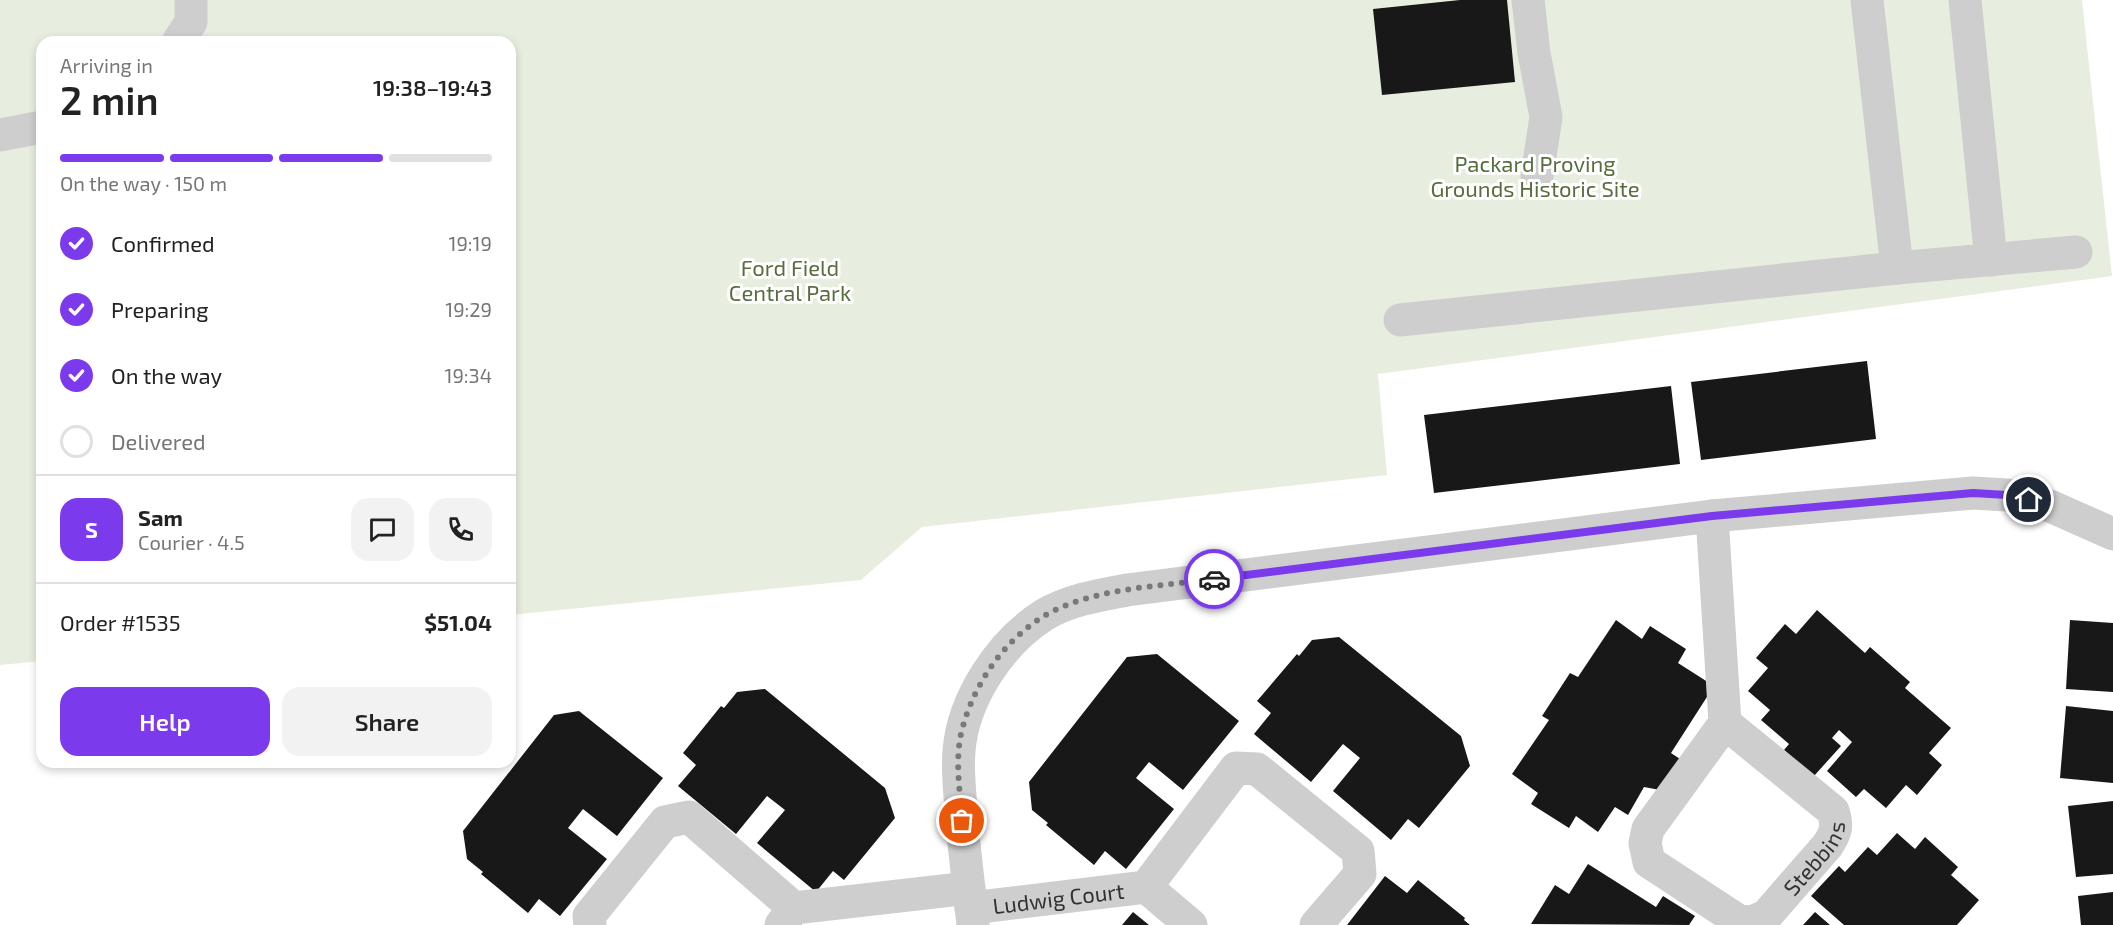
<!DOCTYPE html>
<meta charset="utf-8">
<style>
:root{--surface:#fff;--page:#f2f2f2;--text:#222;--muted:#767676;--line:#e0e0e0;--accent:#7c3aed}
body{margin:0;font-family:"Exo 2",sans-serif;background:var(--page);color:var(--text);height:100vh;display:flex;flex-direction:column;font-size:22px;white-space:nowrap}
*{box-sizing:border-box;margin:0}
p{font-size:20px;color:var(--muted)}
.icon{flex:none;width:33px;height:33px;fill:none;stroke:currentColor;stroke-width:2;stroke-linecap:round;stroke-linejoin:round}
.map{position:relative;flex:1;overflow:hidden}
.drawer{position:absolute;left:36px;top:36px;width:480px;height:732px;display:flex;flex-direction:column;background:var(--surface);border-radius:18px;box-shadow:0 3px 9px #0003}
.drawer>*{flex:none}
.pin{position:absolute;display:grid;place-items:center;width:51px;height:51px;color:#fff;margin:-26px;border:3px solid #fff;border-radius:50%;box-shadow:0 2px 6px #0007}
.courier{position:absolute;display:grid;place-items:center;width:60px;height:60px;margin:-30px;border:4px solid #7c3aed;border-radius:50%;background:#fff;color:#222;box-shadow:0 2px 8px #0007}
.head em{font-style:normal;font-weight:600}
.head div{display:flex;flex-direction:column-reverse}
.head{display:flex;align-items:center;justify-content:space-between;height:102px;padding:0 24px}
h1{font-size:39px;font-weight:600;line-height:45px}
.bar{display:grid;grid-template-columns:repeat(4,1fr);gap:9px 6px;align-content:center;height:72px;padding:0 24px}
.bar i{height:8px;border-radius:4px;background:var(--line)}
.bar .on{background:var(--accent)}
.bar p{grid-column:span 4}
.line{display:flex;align-items:center;gap:15px;padding:0 24px;border-top:2px solid var(--line)}
.line div{flex:1}
.round{display:grid;place-items:center;flex:none;width:63px;height:63px;border-radius:18px;background:var(--page)}
ol{padding:0 24px;list-style:none}
li{display:flex;align-items:center;gap:18px;height:66px}
li p{margin-inline-start:auto}
li .icon{padding:6px;border-radius:50%;background:var(--accent);color:#fff;stroke-width:4}
li:last-child{color:var(--muted)}
li i{width:33px;height:33px;border:3px solid var(--line);border-radius:50%}
.button{display:flex;gap:12px;margin-top:auto;padding:12px 24px}
.button a{flex:1;height:69px;border-radius:18px;background:var(--accent);color:#fff;font-size:24px;font-weight:600;line-height:69px;text-align:center}
.button a+a{background:var(--page);color:var(--text)}
.map>svg:first-child{display:block}
.green{fill:#e8eedf}
.building{fill:#181818}
.lines{fill:none;stroke-linecap:round;stroke-linejoin:round}
.minor{stroke:#cecece;stroke-width:33}
.done{stroke:#797979;stroke-width:6;stroke-dasharray:0 10.8}
.route{stroke:#7c3aed;stroke-width:8}
.labels{text-anchor:middle;dominant-baseline:central;stroke-width:6;stroke-linejoin:round;paint-order:stroke}
.park-label{font-size:22px;fill:#566e3d;stroke:#fff}
.street-label{font-size:22px;fill:#313131;stroke:#fff}
</style>
<div class="map">
<svg width="2113" height="925" viewBox="0 0 2113 925">
<rect width="100%" height="100%" fill="#fff"/>
<path class="green" d="M0,0H2082L2112,276L1378,374L1387,475L922,527L861,580L510,615V42H42V661L0,665Z"/>
<path class="building" d="M1460,0H1507L1515,82L1382,95L1373,9Z
M1867,361L1876,439L1701,460L1691,382Z
M1671,386L1680,464L1434,493L1424,415Z
M1817,610L1865,653L1870,647L1910,682L1905,688L1951,728L1929,753L1942,765L1917,795L1906,785L1886,808L1864,789L1856,797L1827,771L1852,742L1839,730L1832,738L1841,746L1814,776L1784,750L1789,744L1761,720L1770,710L1748,691L1768,668L1756,658L1785,624L1796,634Z
M1616,620L1642,639L1650,626L1686,649L1678,663L1714,686L1671,753L1680,759L1660,790L1644,787L1628,815L1615,807L1598,832L1576,816L1569,828L1531,804L1538,793L1512,774L1549,720L1542,716L1570,673L1578,677Z
M2070,620L2113,623V692L2066,689Z
M1339,637L1461,736L1470,766L1419,828L1408,819L1391,840L1333,791L1360,758L1343,744L1311,782L1254,734L1271,713L1257,701L1297,654L1299,656L1312,640Z
M1157,654L1239,721L1183,790L1149,762L1136,778L1174,809L1126,869L1105,851L1094,865L1046,825L1048,823L1032,810L1029,782L1127,657Z
M765,689L885,788L895,818L844,880L833,871L816,892L757,843L785,810L767,796L736,834L678,786L696,765L683,753L721,706L724,708L737,692Z
M2066,706L2113,711V783L2060,778Z
M579,711L663,778L617,836L583,809L568,828L607,859L560,916L539,899L528,913L481,874L483,872L467,859L463,831L554,715Z
M2113,801V874L2076,877L2068,806Z
M1897,833L1915,849L1925,837L1958,867L1951,875L1979,900L1957,925H1844L1811,896L1839,866L1845,872L1868,847L1877,855Z
M1588,864L1656,907L1663,896L1695,916L1689,925L1531,924L1555,885L1569,894Z
M1385,876L1407,893L1418,880L1465,918L1464,920L1470,925H1347Z
M2113,892V925H2081L2078,896Z
M1133,912L1149,925H1122Z
M1815,912L1830,925H1803Z"/>
<g class="lines">
<g class="minor">
<path d="M1528,0L1534,53L1546,117L1537,176"/>
<path d="M1867,0L1897,268"/>
<path d="M1965,0L1991,260"/>
<path d="M178,42L191,22V0"/>
<path d="M0,135L42,127"/>
<path d="M1400,320L1897,268L2076,252"/>
<path id="s1" d="M1712,516L1725,723L1648,829L1645,843L1649,862L1739,921L1752,922L1766,916L1827,846C1836,833 1838,826 1833,811L1725,723"/>
<path d="M1146,887L1191,925"/>
<path id="s2" d="M971,908L1146,887L1236,768L1257,769L1358,851L1360,874L1316,925"/>
<path d="M590,925L589,916L665,822L689,817L794,908"/>
<path d="M781,925L794,908L969,888"/>
<path d="M973,925C969,887 964,849 961,811C960,791 957,771 959,751C963,699 1000,643 1044,615C1069,600 1100,595 1127,590L1712,516L1973,493L2007,495L2050,506L2113,534"/>
</g>
</g>
<g class="lines">
<path class="done" d="M962,821C960,790 954,756 963,726C977,676 1014,627 1062,607C1109,587 1164,586 1214,579"/>
<path class="route" d="M1214,579L1712,516L1973,493L2007,495L2029,500"/>
</g>
<g class="labels">
<g class="park-label">
<text x="1535" y="163">Packard Proving<tspan x="1535" dy="25">Grounds Historic Site</tspan></text>
<text x="790" y="267">Ford Field<tspan x="790" dy="25">Central Park</tspan></text>
</g>
<g class="street-label">
<text stroke="none"><textPath href="#s1" startOffset="584">Stebbins</textPath></text>
<text stroke="none"><textPath href="#s2" startOffset="88">Ludwig Court</textPath></text>
</g>
</g>
</svg>
<div class="pin" style="left:962px;top:821px;background:#ea580c"><svg class="icon" aria-label="bag" viewBox="0 0 24 24"><path d="M5 8h14l-1 12H6zM9 8a3 3 0 0 1 6 0"/></svg></div>
<div class="pin" style="left:2029px;top:500px;background:#1f2937"><svg class="icon" aria-label="home" viewBox="0 0 24 24"><path d="M3 11l9-7 9 7M6 9v11h12V9"/></svg></div>
<div class="courier" style="left:1214px;top:579px"><svg class="icon" aria-label="car" viewBox="0 0 24 24"><path d="M5 17H2v-5l4-1 3-4h7l3 4 3 1v5h-3M9 17h6M6 11h13"/><circle cx="7" cy="17" r="2"/><circle cx="17" cy="17" r="2"/></svg></div>
<section class="drawer">
<div class="head"><div><h1>2 min</h1><p>Arriving in</p></div><em>19:38–19:43</em></div>
<div class="bar"><i class="on"></i><i class="on"></i><i class="on"></i><i></i><p>On the way · 150 m</p></div>
<ol>
<li><svg class="icon" aria-label="check" viewBox="0 0 24 24"><path d="M5 12l5 5 9-10"/></svg>Confirmed<p>19:19</p></li>
<li><svg class="icon" aria-label="check" viewBox="0 0 24 24"><path d="M5 12l5 5 9-10"/></svg>Preparing<p>19:29</p></li>
<li><svg class="icon" aria-label="check" viewBox="0 0 24 24"><path d="M5 12l5 5 9-10"/></svg>On the way<p>19:34</p></li>
<li><i></i>Delivered</li>
</ol>
<div class="line" style="height:108px"><b class="round" style="background:var(--accent);color:#fff">S</b><div><b>Sam</b><p>Courier · 4.5</p></div><a class="round"><svg class="icon" aria-label="chat" viewBox="0 0 24 24"><path d="M4 5h16v11H9l-5 4z"/></svg></a><a class="round"><svg class="icon" aria-label="phone" viewBox="0 0 24 24"><path d="M5 4h4l2 5-3 2q2 4 5 5l2-3 5 2v4C11 20 4 13 5 4z"/></svg></a></div>
<div class="line" style="height:78px"><div>Order #1535</div><b>$51.04</b></div>
<div class="button"><a>Help</a><a>Share</a></div>
</section>
</div>
